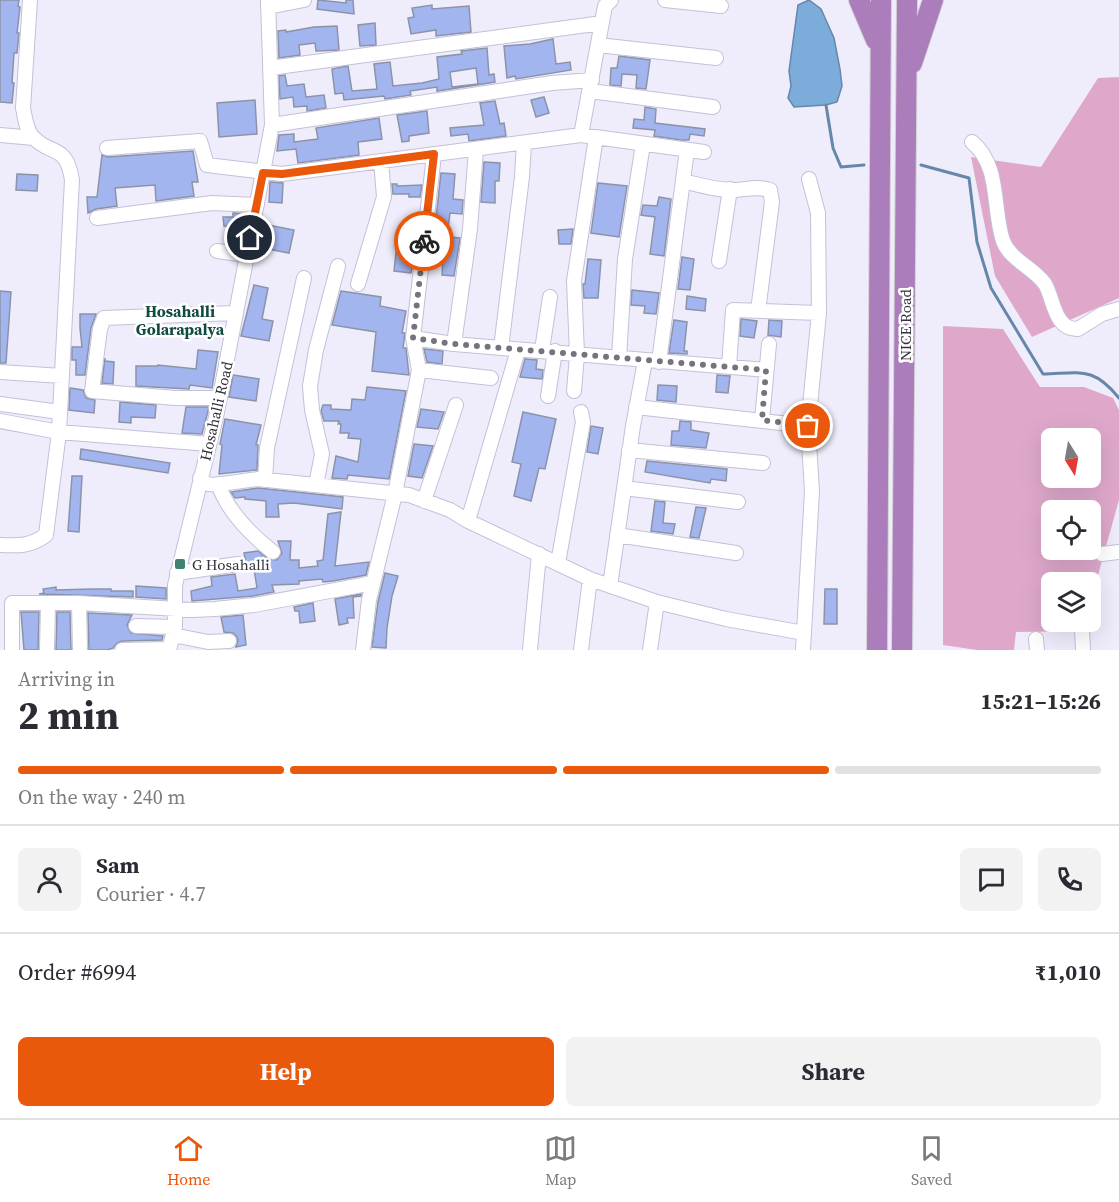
<!DOCTYPE html>
<meta charset="utf-8">
<style>
:root{--surface:#fff;--page:#f2f2f3;--text:#2b2b33;--muted:#7c7c81;--line:#e1e1e2;--accent:#ea580c}
body{margin:0;font-family:"Source Serif 4",serif;background:var(--page);color:var(--text);height:100vh;display:flex;flex-direction:column;font-size:22px;white-space:nowrap}
*{box-sizing:border-box;margin:0}
p{font-size:20px;color:var(--muted)}
.icon{flex:none;width:33px;height:33px;fill:none;stroke:currentColor;stroke-width:2;stroke-linecap:round;stroke-linejoin:round}
.map{position:relative;height:650px;overflow:hidden}
.drawer{display:flex;flex-direction:column;background:var(--surface);flex:1}
.drawer>*{flex:none}
.needle{width:39px;rotate:169deg}
.tools{position:absolute;left:1041px;top:428px;display:grid;gap:12px}
.tools a{display:grid;place-items:center;width:60px;height:60px;border-radius:9px;background:var(--surface);box-shadow:0 6px 24px #0002;font-size:30px}
.pin{position:absolute;display:grid;place-items:center;width:51px;height:51px;color:#fff;margin:-26px;border:3px solid #fff;border-radius:50%;box-shadow:0 2px 6px #0007}
.courier{position:absolute;display:grid;place-items:center;width:60px;height:60px;margin:-30px;border:4px solid #ea580c;border-radius:50%;background:#fff;color:#222;box-shadow:0 2px 8px #0007}
.summary em{font-style:normal;font-weight:700}
.summary div{display:flex;flex-direction:column-reverse}
.summary{display:flex;align-items:center;justify-content:space-between;height:102px;padding:0 18px}
h1{font-size:39px;font-weight:700;line-height:45px}
.bar{display:grid;grid-template-columns:repeat(4,1fr);gap:9px 6px;align-content:center;height:72px;padding:0 18px}
.bar i{height:8px;border-radius:4px;background:var(--line)}
.bar .selected{background:var(--accent)}
.bar p{grid-column:span 4}
.line{display:flex;align-items:center;gap:15px;padding:0 18px;border-top:2px solid var(--line)}
.line div{flex:1}
.round{display:grid;place-items:center;flex:none;width:63px;height:63px;border-radius:9px;background:var(--page)}
.button{display:flex;gap:12px;margin-top:auto;padding:12px 18px}
.button a{flex:1;height:69px;border-radius:9px;background:var(--accent);color:#fff;font-size:24px;font-weight:700;line-height:69px;text-align:center}
.button a+a{background:var(--page);color:var(--text)}
.tabs{display:flex;justify-content:space-around;align-items:center;height:84px;border-top:2px solid var(--line);background:var(--surface);font-size:16px;color:var(--muted)}
.tabs a{display:grid;justify-items:center;gap:3px}
.tabs .selected{color:var(--accent)}
.map>svg:first-child{display:block}
.green{fill:#dfa8cb;fill-rule:evenodd}
.water{fill:#7cacda;stroke:#6687aa;stroke-width:1.5}
.lines{fill:none;stroke-linecap:round;stroke-linejoin:round}
.stream{stroke:#6687aa;stroke-width:3}
.building{fill:#a3b5ee;stroke:#8b93a9;stroke-width:1.5;fill-rule:evenodd}
.minor-casing{stroke:#c4c0d8;stroke-width:16}
.highway-casing{stroke:#d2d2d4;stroke-width:22}
.minor{stroke:#fff;stroke-width:14}
.highway{stroke:#ac7dbb;stroke-width:20}
.done{stroke:#75737e;stroke-width:6;stroke-dasharray:0 10.8}
.route{stroke:#ea580c;stroke-width:8}
.poi-dot{fill:#3f8172;stroke:#fff;stroke-width:2}
.labels{text-anchor:middle;dominant-baseline:central;stroke-width:5;stroke-linejoin:round;paint-order:stroke}
.street-label{font-size:15px;fill:#33313a;stroke:#fff}
.poi-label{font-size:15px;fill:#33313a;stroke:#fff;text-anchor:start}
.neighbourhood-label{font-size:16px;font-weight:bold;fill:#114a3f;stroke:#fff}
</style>
<div class="map">
<svg width="1119" height="650" viewBox="0 0 1119 650">
<rect width="100%" height="100%" fill="#efedfc"/>
<path class="green" d="M1119,77V298L1032,337L995,276L971,157L1041,167L1098,78Z
M943,326L1003,329L1040,387H1084L1113,398L1119,410V500L1091,600L1090,582H1052V621H1085L1082,631L1016,632L1014,650H977L943,645ZM1052,438H1090V477H1052ZM1052,510H1090V549H1052Z"/>
<path class="water" d="M809,0L821,9L834,38L840,69L842,86L837,102L826,105L794,107L788,98L791,86L789,71L798,5Z"/>
<g class="lines">
<path class="stream" d="M826,105L833,148L841,167L864,165
M921,165L969,178L977,242L991,288L1043,374C1081,373 1093,366 1119,398"/>
</g>
<path class="building" d="M0,0H19L18,6L20,7L17,33H19L17,53H14L12,83H14L12,103L0,102Z
M318,0L346,3V0H353L354,14L317,9Z
M432,5V9L469,6L471,32L436,36V30L411,34L408,18L414,17L412,8Z
M375,23L376,45L360,46L358,25Z
M337,26L339,50L316,51L315,43L299,45L300,55L279,58L278,31L286,30V32L314,27Z
M553,39L556,64L570,62L571,70L516,79L515,76L507,78L504,46L530,44Z
M487,48L489,75L494,74L495,82L437,91V87L410,91L411,95L385,99L384,96L344,100L343,93L335,94L332,69L348,66L352,91L377,89L374,64L390,62L393,86L422,83L439,79L437,57L462,54L461,51ZM476,68L478,84L452,87L450,72Z
M619,56L650,60L646,89L636,88L637,75L622,74L621,86L610,85L611,68H617Z
M285,75L287,86L304,84L306,97L324,95L326,108L307,111V106L294,107L293,97L280,99L279,76Z
M544,97L549,113L536,117L531,100Z
M255,100L257,134L219,137L217,103Z
M495,101L500,124L504,123L506,136L469,141L468,134L451,136L450,128L484,125L480,103Z
M645,107L656,109L655,123L705,129L704,136L690,134L689,140H681L654,136L655,130L633,128L634,119L644,120Z
M427,111L429,133L409,136V141L402,142L397,115Z
M379,118L382,139L358,142L359,155L298,163L296,149L277,151L279,135L294,134V142L318,139L316,128Z
M193,151L198,182H192L194,196L156,201L155,185L115,188L117,206L96,209L88,213L87,197H97L102,155L108,157Z
M484,162L500,163L499,181H495V203L481,202Z
M441,173L455,174L453,199L463,200L462,214L450,213L447,237L460,238L454,276L442,275L443,257L432,255Z
M17,174L38,175L37,191L16,190Z
M270,182L283,183L282,203L269,202Z
M598,183L627,186L619,237L591,233Z
M392,184H397V186L422,185L420,197H409V194H393Z
M659,197L671,199L664,256L650,254L655,217L641,215L643,205L657,206Z
M233,213L246,214L243,227L224,226L223,217H233Z
M263,224L294,230L289,253L258,247Z
M573,229L571,244H559L558,230Z
M397,244L415,246L411,273L394,271Z
M682,257L694,259L690,290L678,289Z
M588,259L601,260L598,298H584L583,284H585Z
M254,285L268,288L262,319L273,321L269,341L241,336Z
M632,290L659,293L656,314L644,313L645,306L631,305Z
M0,291L11,292L6,363H0Z
M341,291L381,297L380,306L406,311L402,333H405L403,348H406L409,375L372,371L376,332L332,325Z
M687,296L706,299L705,311L686,309Z
M80,314H96L91,328L85,375H76V360H72V347H82L80,328Z
M741,319L757,321L754,338L740,336Z
M674,320L687,322L684,351H687V354L669,353Z
M769,320L782,321L781,337L768,335Z
M424,349L443,351L442,364L427,362Z
M198,350L218,352L212,388L190,385L189,389L136,386V366H158V365L196,369Z
M105,358V361L114,362L113,384L102,383Z
M525,359L537,360L536,369L543,370L542,379L520,377Z
M233,375L259,379L256,401L229,397Z
M717,375L730,376L728,393L716,392Z
M658,385L677,386L676,402L657,400Z
M367,387L406,391L389,479L348,475L347,479L332,478L336,456L358,462L361,439L348,438L349,433H340L341,424H338L339,421H324L321,411L323,405H331V409L351,410L352,399L365,400Z
M70,388L83,390L86,398L95,400L94,413L69,410Z
M120,402L156,405L155,418L131,417V423L119,422Z
M186,407H209L202,434L182,433Z
M421,409L444,412L438,429L417,427Z
M523,412L556,419L545,469L539,468L531,501L514,496L521,464L512,462Z
M225,419L261,425L256,445H258L257,470L219,474L222,445L220,444Z
M680,421L691,422V430L709,433L706,448L671,445L672,431H679Z
M591,426L603,428L598,454L587,452Z
M414,444L433,446L422,478L408,476Z
M81,449L170,463L168,473L80,459Z
M647,461L727,469L726,481L711,479L710,483L645,472Z
M72,476H82L79,532L68,531Z
M258,488L343,497L342,509L294,503L278,504L279,517H266V501L245,499V497L235,498L231,492Z
M655,501L665,502L663,523L675,524L673,534L651,531Z
M696,507L706,508L699,538L690,537Z
M341,512L335,566L369,562L366,575L333,581L323,582L322,579L299,581V584L272,585L274,592L253,596L192,601L191,591L212,586L211,577L235,574L238,591L257,588L254,569L247,570L244,553L258,551L268,559L277,560L282,553L278,541H291L290,560H299V568L318,566L317,561L323,560L328,514Z
M385,573L398,576L392,596L387,628L386,648L372,647L378,602Z
M136,586L166,588V599L136,597Z
M56,587V590L92,589H111V591H133V597L39,594L44,593L43,589Z
M825,589H837V624H824Z
M361,594V596L353,597L354,618H347L348,623L339,625L335,599Z
M313,603L315,621L300,623L299,611H295L294,607Z
M21,612H39L38,650H24Z
M57,612H70L71,650H56Z
M88,613L132,615L127,625L131,633L163,636L162,640L122,641L117,643L113,648L107,650H89Z
M243,615L246,645L236,647L238,641L237,637L233,633L224,632L221,617Z"/>
<g class="lines">
<defs>
<path id="minor" d="M665,0L721,6
M268,7L304,0
M598,45L716,58
M270,68L602,23
M590,91L713,107
M272,125L552,83L592,80
M0,135L34,138
M581,135L605,6L611,0
M972,142C1001,166 992,208 1003,241C1010,260 1034,268 1045,284C1054,299 1054,330 1078,329L1102,314L1119,309
M107,148L200,141L207,165L282,174L581,135L704,152
M434,155L413,338L454,344L766,370
M683,181C700,185 719,191 736,190C748,189 758,186 770,190L772,202L758,311
M97,218L212,203L257,205
M217,251L247,255
M719,261L730,189
M358,284L384,197L381,161
M454,344L470,229L476,149
M501,348L522,177L524,143
M542,350L550,297
M619,358L625,259L643,144
M659,362L687,150
M729,367L733,310L819,313
M419,370L491,378
M0,372L62,376
M574,391L577,355L574,281L596,137
M548,396L555,351
M220,398H175L92,391L100,329L104,318L236,313
M0,404L60,412
M636,407L808,426
M762,420L769,344
M0,421L59,432L209,444
M629,450L763,463
M200,478C203,481 204,483 208,484C212,486 249,480 258,479L409,495L450,510L468,521L590,579L657,602
M265,480L267,448L304,278
M218,484C228,512 250,534 273,552
M316,485L322,454L312,410L310,386L316,350L338,266
M624,488L738,502
M424,501L456,405
M468,521L518,350
M617,535L736,553
M0,545C19,546 31,546 46,535L59,432L72,180C66,142 50,157 32,136C26,129 25,117 23,108L30,0
M1102,554L1119,552
M558,563L583,422L581,412
M177,573L238,564
M610,586L633,426L645,361
M79,603L80,650
M136,626L175,627
M1082,629L1083,650
M173,635L208,642L229,641
M1036,639L1037,650
M12,650V603H79L193,610L215,609L254,605L373,583
M47,650L48,604
M122,650L169,649
M169,650L175,627V585L216,417L272,125L268,0
M363,650L369,600L395,494L419,370L413,338
M530,650L539,554
M581,650L590,579
M650,650L657,602L726,619L804,633
M803,650L812,491L808,426L819,313L818,213L809,179"/>
<path id="highway" d="M859,0L876,40
M912,63L933,0
M877,650L881,0
M902,650L907,0"/>
</defs>
<use href="#minor" class="minor-casing"/>
<use href="#highway" class="highway-casing"/>
<use href="#minor" class="minor"/>
<use href="#highway" class="highway"/>
</g>
<g class="lines">
<path class="done" d="M424,241L413,338L454,344L766,370L762,420L808,426"/>
<path class="route" d="M250,238L263,173L282,174L434,154L424,241"/>
</g>
<rect class="poi-dot" x="174" y="558" width="12" height="12" rx="3"/>
<g class="labels">
<g class="street-label">
<text transform="translate(905 325) rotate(-90)">NICE Road</text>
<text transform="translate(216 411) rotate(-77)">Hosahalli Road</text>
</g>
<g class="poi-label">
<text x="192" y="564">G Hosahalli</text>
</g>
<g class="neighbourhood-label">
<text x="180" y="311">Hosahalli<tspan x="180" dy="18">Golarapalya</tspan></text>
</g>
</g>
</svg>
<div class="tools">
<a><svg class="needle" viewBox="-14 -14 28 28"><path d="M0-13l5 13h-10z" fill="#e53935"/><path d="M0 13l5-13h-10z" fill="#7c7c81"/></svg></a>
<a><svg class="icon" aria-label="locate" viewBox="0 0 24 24"><circle cx="12" cy="12" r="6"/><path d="M12 2v4M12 18v4M2 12h4M18 12h4"/></svg></a>
<a><svg class="icon" aria-label="layers" viewBox="0 0 24 24"><path d="M12 4l9 5-9 5-9-5zM3 14l9 5 9-5"/></svg></a>
</div>
<div class="pin" style="left:808px;top:426px;background:#ea580c"><svg class="icon" aria-label="bag" viewBox="0 0 24 24"><path d="M5 8h14l-1 12H6zM9 8a3 3 0 0 1 6 0"/></svg></div>
<div class="pin" style="left:250px;top:238px;background:#1f2937"><svg class="icon" aria-label="home" viewBox="0 0 24 24"><path d="M3 11l9-7 9 7M6 9v11h12V9"/></svg></div>
<div class="courier" style="left:424px;top:241px"><svg class="icon" aria-label="bike" viewBox="0 0 24 24"><circle cx="6" cy="16" r="4"/><circle cx="18" cy="16" r="4"/><path d="M6 16l4-8h5l3 8M10 8l3 8H6M13 5h3"/></svg></div>
</div>
<section class="drawer">
<div class="summary"><div><h1>2 min</h1><p>Arriving in</p></div><em>15:21–15:26</em></div>
<div class="bar"><i class="selected"></i><i class="selected"></i><i class="selected"></i><i></i><p>On the way · 240 m</p></div>
<div class="line" style="height:108px"><a class="round"><svg class="icon" aria-label="person" viewBox="0 0 24 24"><circle cx="12" cy="8" r="4"/><path d="M4 21q1-7 8-7t8 7"/></svg></a><div><b>Sam</b><p>Courier · 4.7</p></div><a class="round"><svg class="icon" aria-label="chat" viewBox="0 0 24 24"><path d="M4 5h16v11H9l-5 4z"/></svg></a><a class="round"><svg class="icon" aria-label="phone" viewBox="0 0 24 24"><path d="M5 4h4l2 5-3 2q2 4 5 5l2-3 5 2v4C11 20 4 13 5 4z"/></svg></a></div>
<div class="line" style="height:78px"><div>Order #6994</div><b>₹1,010</b></div>
<div class="button"><a>Help</a><a>Share</a></div>
</section>
<nav class="tabs">
<a class="selected"><svg class="icon" aria-label="home" viewBox="0 0 24 24"><path d="M3 11l9-7 9 7M6 9v11h12V9"/></svg>Home</a>
<a><svg class="icon" aria-label="map" viewBox="0 0 24 24"><path d="M3 6l6-2 6 2 6-2v14l-6 2-6-2-6 2zM9 4v14M15 6v14"/></svg>Map</a>
<a><svg class="icon" aria-label="saved" viewBox="0 0 24 24"><path d="M7 4h10v16l-5-4-5 4z"/></svg>Saved</a>
</nav>
